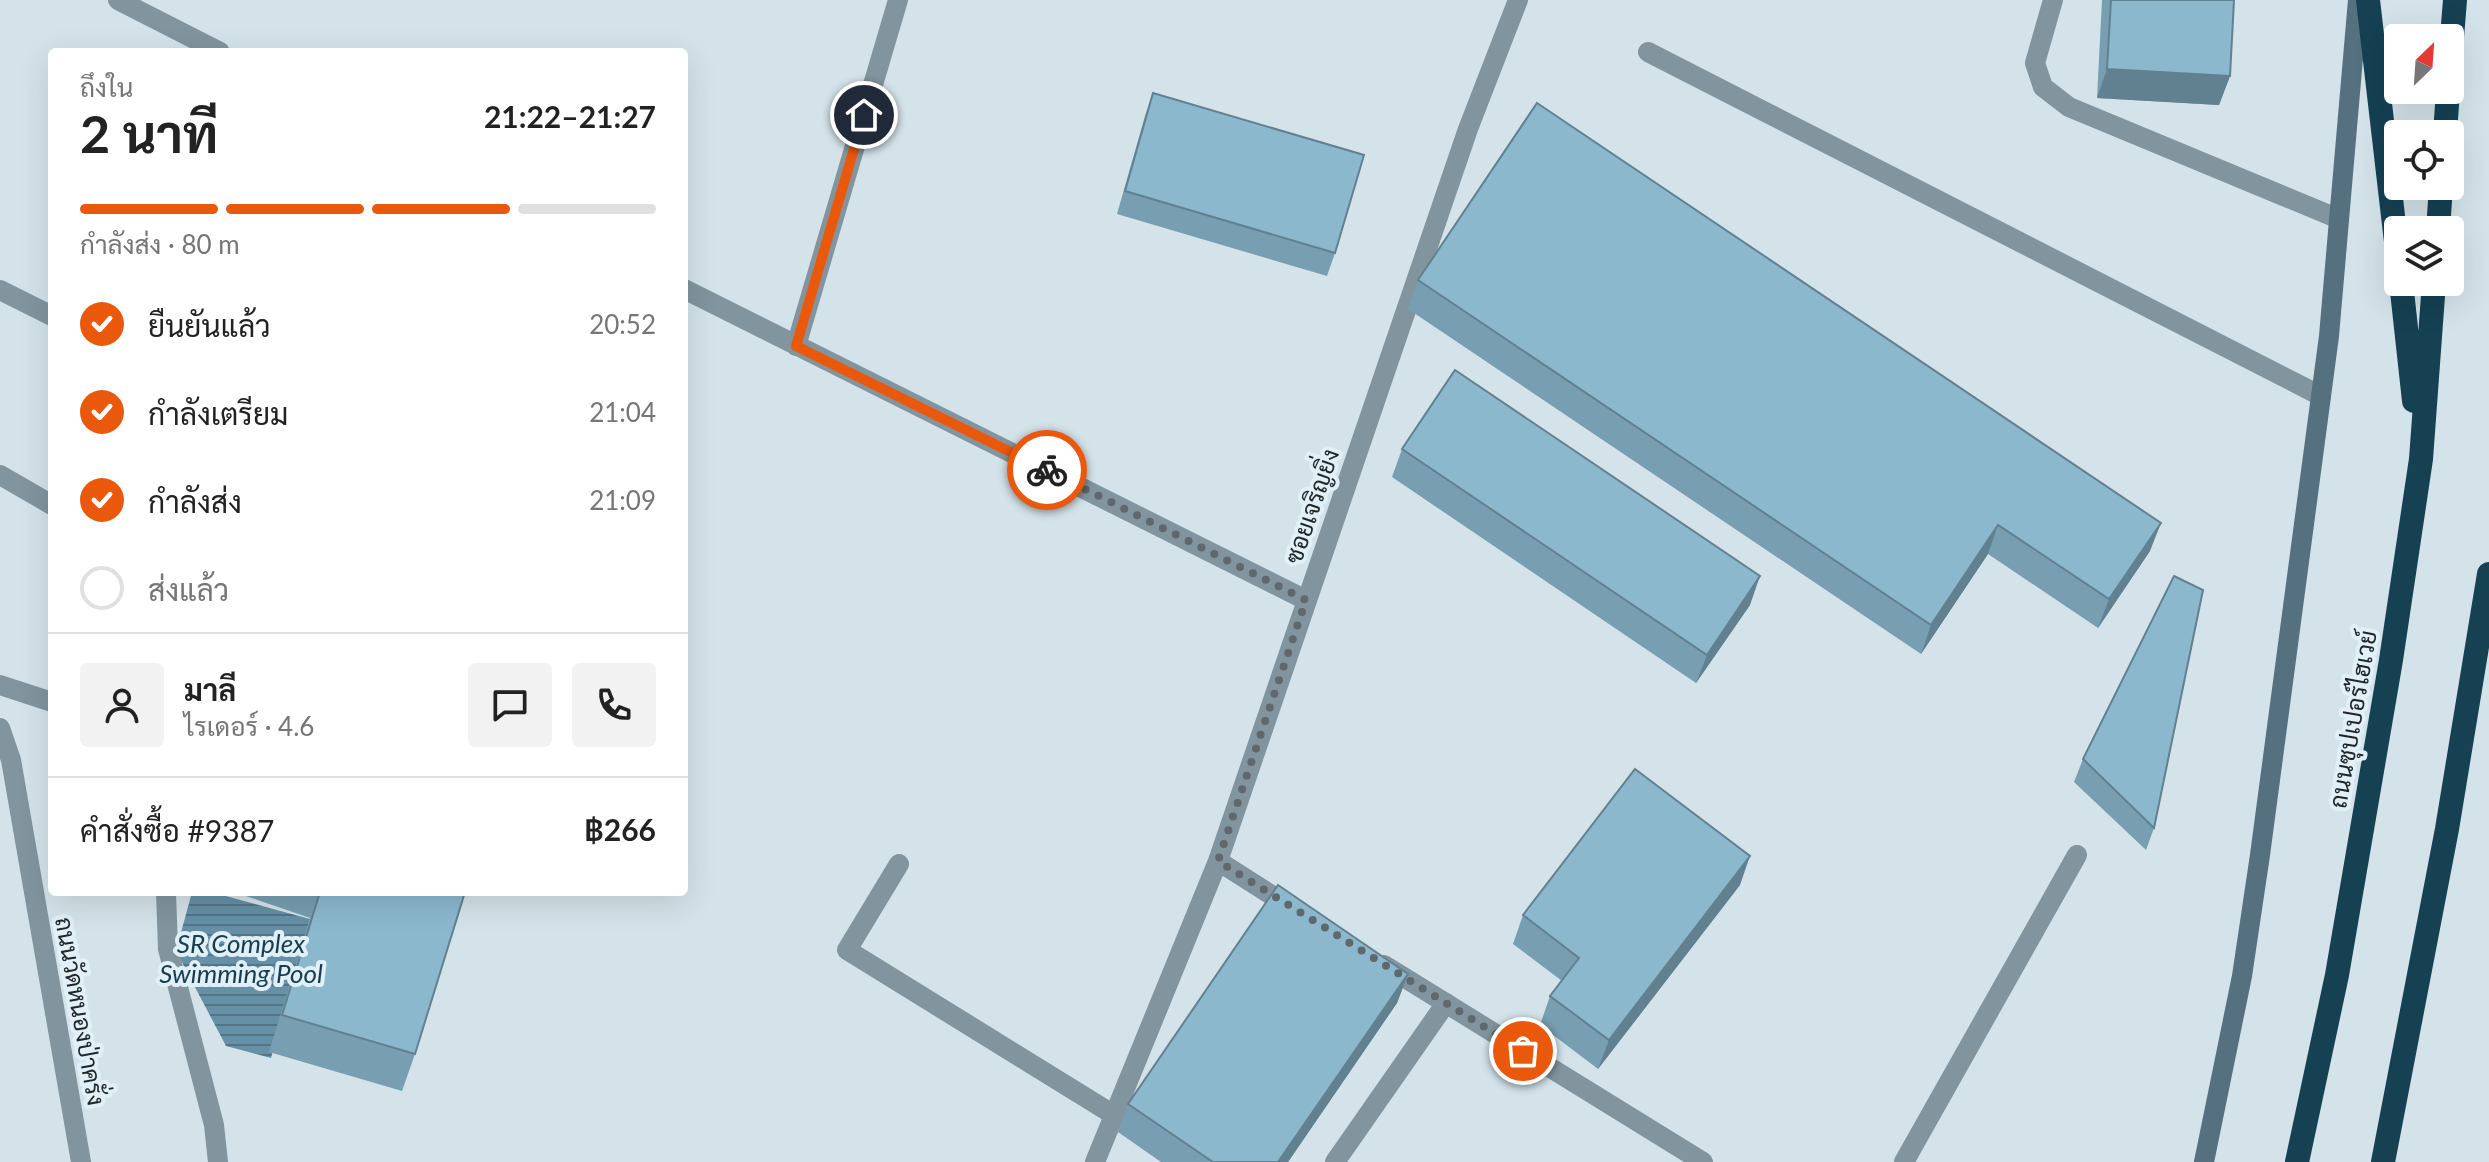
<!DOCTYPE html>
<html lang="th">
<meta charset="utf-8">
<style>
:root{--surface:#fff;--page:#f2f2f2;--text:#222;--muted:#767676;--line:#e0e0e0;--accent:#ea580c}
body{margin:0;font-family:Lato,Sarabun,sans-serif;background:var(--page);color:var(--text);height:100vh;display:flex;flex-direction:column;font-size:30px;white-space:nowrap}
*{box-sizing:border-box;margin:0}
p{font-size:26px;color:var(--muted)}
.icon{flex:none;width:44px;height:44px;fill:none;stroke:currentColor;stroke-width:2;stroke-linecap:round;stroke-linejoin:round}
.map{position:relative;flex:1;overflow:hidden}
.sheet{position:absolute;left:48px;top:48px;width:640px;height:848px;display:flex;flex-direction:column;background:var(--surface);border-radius:8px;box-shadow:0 8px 32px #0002}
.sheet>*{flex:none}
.needle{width:52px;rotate:25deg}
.tools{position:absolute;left:2384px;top:24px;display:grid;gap:16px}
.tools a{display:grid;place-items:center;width:80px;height:80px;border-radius:8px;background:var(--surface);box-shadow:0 8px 32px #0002;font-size:40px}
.pin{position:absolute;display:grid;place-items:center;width:68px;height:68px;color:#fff;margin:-34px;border:4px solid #fff;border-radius:50%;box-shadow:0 2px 8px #0007}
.courier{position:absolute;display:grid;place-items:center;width:80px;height:80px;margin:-40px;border:6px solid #ea580c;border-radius:50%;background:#fff;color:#222;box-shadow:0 2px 10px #0007}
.summary em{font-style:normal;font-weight:700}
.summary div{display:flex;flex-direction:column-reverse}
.summary{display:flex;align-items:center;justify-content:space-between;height:136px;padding:0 32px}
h1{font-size:52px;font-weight:700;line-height:60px}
.bar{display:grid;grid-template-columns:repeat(4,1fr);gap:12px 8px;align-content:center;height:96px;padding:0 32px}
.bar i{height:10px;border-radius:6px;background:var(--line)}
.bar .on{background:var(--accent)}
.bar p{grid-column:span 4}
.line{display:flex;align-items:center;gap:20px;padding:0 32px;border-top:2px solid var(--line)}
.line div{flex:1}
.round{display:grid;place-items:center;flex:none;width:84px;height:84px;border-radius:8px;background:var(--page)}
ol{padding:0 32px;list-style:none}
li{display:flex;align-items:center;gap:24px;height:88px}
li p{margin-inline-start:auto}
li .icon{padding:8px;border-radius:50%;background:var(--accent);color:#fff;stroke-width:4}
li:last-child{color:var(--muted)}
li i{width:44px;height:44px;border:4px solid var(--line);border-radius:50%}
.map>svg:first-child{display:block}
.water{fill:url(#water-rules)}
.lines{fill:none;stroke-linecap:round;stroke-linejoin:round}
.lane{stroke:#82959e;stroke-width:20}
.street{stroke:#82959e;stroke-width:20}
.secondary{stroke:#55707e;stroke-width:20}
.highway{stroke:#154153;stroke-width:24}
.wall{fill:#789eb1}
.shaded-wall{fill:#628190}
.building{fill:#8cb8ce;stroke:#628190;stroke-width:2}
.done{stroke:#5f686c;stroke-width:8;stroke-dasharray:0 14.4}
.route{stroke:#ea580c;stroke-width:10}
.labels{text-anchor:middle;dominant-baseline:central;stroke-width:8;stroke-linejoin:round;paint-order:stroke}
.street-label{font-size:24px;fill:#202528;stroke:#e1f0f8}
.water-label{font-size:26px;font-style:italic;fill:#163d4d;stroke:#e1f0f8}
</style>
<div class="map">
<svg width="2489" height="1162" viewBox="0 0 2489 1162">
<defs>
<pattern id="water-rules" width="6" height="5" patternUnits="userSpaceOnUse" patternTransform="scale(2)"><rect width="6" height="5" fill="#6590a5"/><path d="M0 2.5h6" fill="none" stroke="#537586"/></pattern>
</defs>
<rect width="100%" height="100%" fill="#d4e3ea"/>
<path class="water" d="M192,892H211L310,919L271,1058L226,1046L176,951Z"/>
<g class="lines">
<path class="lane" d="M2053,0L2035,63L2043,87L2069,107L2339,219
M1648,52L2321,396
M0,290L52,316
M0,475L52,505
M0,685L52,702
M166,892L168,949L214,1125L218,1162
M1335,1162L1446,1003"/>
<path class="street" d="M118,0L220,52
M684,289L1306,600
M796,346L898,0
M0,728L11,760L81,1162
M1218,861L1292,908
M899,864L847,950L1114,1115
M1384,965L1703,1162
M1095,1162L1218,861L1468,129L1518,0
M1904,1162L2077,855"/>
<path class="secondary" d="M2204,1162L2242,976L2260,855L2329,336L2358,0"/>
<path class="highway" d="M2368,0L2398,259
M2450,62L2455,0
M2445,134L2448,90
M2438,230L2441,186
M2401,282L2414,401
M2297,1162L2337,975L2391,660L2421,459L2434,282
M2383,1162L2447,829L2489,574"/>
</g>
<path class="wall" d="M2102,0H2234L2230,76L2219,105L2097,98Z
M1153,93L1335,253L1327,276L1117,214L1145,116Z
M1418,280L2150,551L2098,628L1988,554L1921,654L1408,309Z
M1402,449L1750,605L1696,683L1392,477Z
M2083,759L2154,828L2146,850L2074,782Z
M1740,885L1598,1069L1540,1025L1550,996L1562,981L1513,944L1523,915Z
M234,892H465L415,1054L402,1091L269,1052L310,918Z
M1408,974L1397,1003L1288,1162H1161L1118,1132L1128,1104Z"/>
<path class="shaded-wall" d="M2107,69L2230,76L2219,105L2097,98Z
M2161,523L2150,551L2098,628L2109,599Z
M1998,525L1988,554L1921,654L1931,625Z
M1760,576L1750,605L1696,683L1707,655Z
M1750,856L1740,885L1598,1069L1609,1040Z
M1408,974L1397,1003L1288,1162H1278Z"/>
<path class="building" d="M2111,0H2234L2230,76L2107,69Z
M1153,93L1364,155L1335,253L1125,191Z
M1537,103L2161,523L2109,599L1998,525L1931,625L1418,280Z
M1455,370L1760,576L1707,655L1402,449Z
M2174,576L2203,590L2154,828L2083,759Z
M1635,769L1750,856L1609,1040L1550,996L1579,958L1523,915Z
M1278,885L1408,974L1278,1162H1213L1128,1104Z
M320,892H465L415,1054L282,1015Z"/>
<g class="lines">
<path class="done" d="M1047,470L1306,600L1218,861L1523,1051"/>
<path class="route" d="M864,115L796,346L1047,470"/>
</g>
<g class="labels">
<g class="street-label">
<text transform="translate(1311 506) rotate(-71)">ซอยเจริญยิ่ง</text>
<text transform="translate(2352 719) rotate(-80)">ถนนซุปเปอร์ไฮเวย์</text>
<text transform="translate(81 1011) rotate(80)">ถนนวัดหนองป่าครั่ง</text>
</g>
<g class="water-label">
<text x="241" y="943">SR Complex<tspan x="241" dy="30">Swimming Pool</tspan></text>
</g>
</g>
</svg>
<div class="tools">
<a><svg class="needle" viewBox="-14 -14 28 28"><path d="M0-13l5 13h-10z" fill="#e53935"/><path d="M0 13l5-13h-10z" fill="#767676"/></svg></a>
<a><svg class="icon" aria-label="locate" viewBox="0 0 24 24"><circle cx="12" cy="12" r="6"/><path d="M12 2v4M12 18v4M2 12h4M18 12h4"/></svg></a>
<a><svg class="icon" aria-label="layers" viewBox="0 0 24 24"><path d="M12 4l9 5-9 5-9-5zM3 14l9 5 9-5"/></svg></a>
</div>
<div class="pin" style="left:1523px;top:1051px;background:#ea580c"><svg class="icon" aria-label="bag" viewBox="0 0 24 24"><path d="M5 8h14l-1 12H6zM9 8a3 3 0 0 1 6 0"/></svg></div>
<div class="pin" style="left:864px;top:115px;background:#1f2937"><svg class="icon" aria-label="home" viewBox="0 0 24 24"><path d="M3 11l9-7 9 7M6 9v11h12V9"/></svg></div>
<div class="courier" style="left:1047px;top:470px"><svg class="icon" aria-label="bike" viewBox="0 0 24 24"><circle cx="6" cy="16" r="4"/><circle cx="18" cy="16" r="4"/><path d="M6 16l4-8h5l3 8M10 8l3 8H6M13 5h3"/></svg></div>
<section class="sheet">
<div class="summary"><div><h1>2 นาที</h1><p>ถึงใน</p></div><em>21:22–21:27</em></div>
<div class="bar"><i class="on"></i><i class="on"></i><i class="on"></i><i></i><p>กำลังส่ง · 80 m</p></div>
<ol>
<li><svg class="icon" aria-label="check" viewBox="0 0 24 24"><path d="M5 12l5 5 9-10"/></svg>ยืนยันแล้ว<p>20:52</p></li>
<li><svg class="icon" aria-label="check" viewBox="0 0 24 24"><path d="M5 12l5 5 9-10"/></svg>กำลังเตรียม<p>21:04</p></li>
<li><svg class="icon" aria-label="check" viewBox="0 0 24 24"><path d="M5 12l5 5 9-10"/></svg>กำลังส่ง<p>21:09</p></li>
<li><i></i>ส่งแล้ว</li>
</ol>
<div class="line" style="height:144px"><a class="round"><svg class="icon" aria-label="person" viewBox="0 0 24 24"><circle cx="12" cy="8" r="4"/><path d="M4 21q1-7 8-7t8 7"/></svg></a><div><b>มาลี</b><p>ไรเดอร์ · 4.6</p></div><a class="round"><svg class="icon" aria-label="chat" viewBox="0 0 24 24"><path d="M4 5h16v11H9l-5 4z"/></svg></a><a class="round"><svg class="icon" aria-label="phone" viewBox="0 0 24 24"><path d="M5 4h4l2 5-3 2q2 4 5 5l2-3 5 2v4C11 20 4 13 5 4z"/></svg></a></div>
<div class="line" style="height:104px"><div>คำสั่งซื้อ #9387</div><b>฿266</b></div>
</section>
</div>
